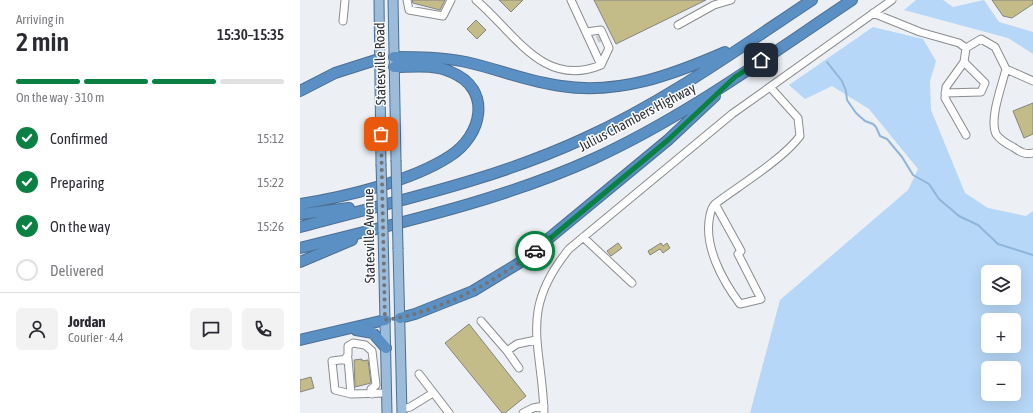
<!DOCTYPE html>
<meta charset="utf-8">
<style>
:root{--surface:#fff;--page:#f2f2f3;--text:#2b2b33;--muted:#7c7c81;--line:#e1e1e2;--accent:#0b8043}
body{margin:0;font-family:"Asap Condensed",sans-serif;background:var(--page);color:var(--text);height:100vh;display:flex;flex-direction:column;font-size:15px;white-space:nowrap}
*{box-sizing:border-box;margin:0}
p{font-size:13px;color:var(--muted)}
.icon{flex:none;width:22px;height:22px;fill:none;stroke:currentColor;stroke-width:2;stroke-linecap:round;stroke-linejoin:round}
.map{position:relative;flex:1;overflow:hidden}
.panel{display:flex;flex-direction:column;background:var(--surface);width:300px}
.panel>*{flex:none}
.fabs{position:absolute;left:681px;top:265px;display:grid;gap:8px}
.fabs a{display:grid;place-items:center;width:40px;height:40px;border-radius:6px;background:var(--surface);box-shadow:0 4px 16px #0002;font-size:20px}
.pin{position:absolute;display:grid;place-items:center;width:34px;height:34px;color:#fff;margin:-17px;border-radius:8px;box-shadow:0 2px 6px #0006}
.courier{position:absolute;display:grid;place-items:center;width:40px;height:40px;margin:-20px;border:3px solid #0b8043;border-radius:50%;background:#fff;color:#222;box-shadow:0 1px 5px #0007}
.summary em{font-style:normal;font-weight:600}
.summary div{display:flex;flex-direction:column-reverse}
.summary{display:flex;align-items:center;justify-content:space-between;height:68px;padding:0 16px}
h1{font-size:26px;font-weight:600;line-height:30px}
.bar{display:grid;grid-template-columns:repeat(4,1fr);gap:6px 4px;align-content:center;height:48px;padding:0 16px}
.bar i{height:5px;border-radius:3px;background:var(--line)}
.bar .current{background:var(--accent)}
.bar p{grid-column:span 4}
.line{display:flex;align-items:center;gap:10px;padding:0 16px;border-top:1px solid var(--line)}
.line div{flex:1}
.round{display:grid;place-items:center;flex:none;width:42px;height:42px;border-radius:6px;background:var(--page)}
ol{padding:0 16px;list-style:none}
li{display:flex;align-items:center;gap:12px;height:44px}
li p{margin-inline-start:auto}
li .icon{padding:4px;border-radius:50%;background:var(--accent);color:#fff;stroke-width:4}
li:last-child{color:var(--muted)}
li i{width:22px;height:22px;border:2px solid var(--line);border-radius:50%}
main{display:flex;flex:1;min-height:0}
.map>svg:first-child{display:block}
.green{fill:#b6d7f7;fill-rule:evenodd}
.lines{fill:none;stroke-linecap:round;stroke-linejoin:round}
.stream{stroke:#8fb5db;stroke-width:2}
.building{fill:#c3bb88;stroke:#858581}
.minor-tunnel{stroke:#c7c9cd;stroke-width:7;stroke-dasharray:7 3.5;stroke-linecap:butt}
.minor-casing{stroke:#8a8d90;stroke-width:9}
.major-casing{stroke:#4c6f92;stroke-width:11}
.highway-casing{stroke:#4c6f92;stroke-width:12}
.minor{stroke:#fff;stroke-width:7}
.major{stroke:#9cbcdc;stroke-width:9}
.highway{stroke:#5a90c4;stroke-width:10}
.major-bridge-casing{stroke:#4c6f92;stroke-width:11;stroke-linecap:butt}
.major-bridge{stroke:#9cbcdc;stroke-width:9}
.done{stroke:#727477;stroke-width:4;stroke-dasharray:0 7.2}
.route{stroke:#0b8043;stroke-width:5}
.labels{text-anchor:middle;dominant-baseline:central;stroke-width:3;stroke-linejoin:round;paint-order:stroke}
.street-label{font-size:14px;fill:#313234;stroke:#fafcff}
</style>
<main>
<section class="panel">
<div class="summary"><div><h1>2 min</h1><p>Arriving in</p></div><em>15:30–15:35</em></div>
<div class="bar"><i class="current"></i><i class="current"></i><i class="current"></i><i></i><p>On the way · 310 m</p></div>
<ol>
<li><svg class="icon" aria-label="check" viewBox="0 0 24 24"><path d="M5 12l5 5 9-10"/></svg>Confirmed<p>15:12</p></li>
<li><svg class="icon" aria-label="check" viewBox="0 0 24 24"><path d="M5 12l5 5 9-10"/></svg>Preparing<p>15:22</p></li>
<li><svg class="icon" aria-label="check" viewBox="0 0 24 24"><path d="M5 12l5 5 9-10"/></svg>On the way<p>15:26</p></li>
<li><i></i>Delivered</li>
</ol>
<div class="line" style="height:72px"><a class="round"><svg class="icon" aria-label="person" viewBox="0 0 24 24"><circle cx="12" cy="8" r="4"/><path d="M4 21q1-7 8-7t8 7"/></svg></a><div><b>Jordan</b><p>Courier · 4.4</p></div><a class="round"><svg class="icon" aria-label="chat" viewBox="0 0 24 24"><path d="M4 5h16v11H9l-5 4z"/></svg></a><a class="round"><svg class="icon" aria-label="phone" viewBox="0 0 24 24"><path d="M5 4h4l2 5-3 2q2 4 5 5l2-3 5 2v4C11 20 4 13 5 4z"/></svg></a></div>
</section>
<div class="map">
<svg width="733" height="413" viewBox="0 0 733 413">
<rect width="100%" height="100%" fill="#eceff3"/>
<path class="green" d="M616,0H643L653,7L684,0L699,22L733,32V54L708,38L604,10Z
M573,27L623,39L636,61L630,81L631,110L665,193L688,208L726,216L733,211V413H450L480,300L608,190L618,169L569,109L532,86L505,99L489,85ZM688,272H714V298H688ZM688,320H714V346H688ZM688,368H714V394H688Z"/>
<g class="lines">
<path class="stream" d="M527,62L542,81L546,91L547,100L556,113L565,121L573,124L576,127L580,136L587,139L602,157L613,175L629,184L639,199L659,216L678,225L698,244L733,255"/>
</g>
<path class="building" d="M112,0H145L140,10L113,3Z
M199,0H223L211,12Z
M294,0H406L316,44Z
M692,0H733V4L712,18L703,16Z
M176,20L186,30L177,39L167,29Z
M733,103V134L724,138L713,111Z
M318,243L322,248L311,256L307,251Z
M361,243L363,246L367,243L370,248L363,253L360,249L350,255L348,251Z
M169,324L226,396L205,413H202L145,343Z
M62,359V361L68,360L71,383L55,387L54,360Z
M11,377L14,388L0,392V380Z"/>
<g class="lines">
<path class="minor-tunnel" d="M299,35L303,44"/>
<defs>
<path id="minor" d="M107,0L109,10L143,16L151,0
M176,0C214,32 243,89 301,65
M271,0L301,65
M573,13L620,32L659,43L666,48
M43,21L45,0
M378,25L414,5L431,0
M286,32L301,30L309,48L301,65
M706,69L733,81
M645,93L681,92L685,83L664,62
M666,135L645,98L646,87L664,62L666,48L681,39L695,47L706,69C702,85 689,119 696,134C700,140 707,144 713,147C720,152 725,155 733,153
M415,204L441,251L438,254L461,299L440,304C422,280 403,245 410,215C411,210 412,207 415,204C439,186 483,159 500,136L498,118L470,87
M283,237L332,283
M181,321L207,351L217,344L236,340
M207,351L219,368
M44,360L48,355V346L53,343L65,345L72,351L76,385L71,389L72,394
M119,374L149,413
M51,394L48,359L32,361L35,390L51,394L86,393
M102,409L110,407L133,393
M223,413L233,408L244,406
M244,413C242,343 218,312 269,249L432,114L592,0"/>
<path id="major" d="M79,0L81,164
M93,0L96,160
M83,230L87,413
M98,249L102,413"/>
<path id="highway" d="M94,57C118,57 142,57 166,62C198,69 228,82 261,86C319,95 372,75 425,52
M0,91L35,73L79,59
M0,204C45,197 112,181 150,156C182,136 193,89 151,72C134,64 113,67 94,67
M0,214L49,208
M0,227C96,201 195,180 285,138C366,101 438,49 512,0
M0,248C99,223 200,201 293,159C385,117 468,56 552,0
M0,262L52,240
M100,318L115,314L173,291L219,263L368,140L415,96
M56,330L73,333L86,348
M0,340L85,320"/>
</defs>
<use href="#minor" class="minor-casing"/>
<use href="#major" class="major-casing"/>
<use href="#highway" class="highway-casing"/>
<use href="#minor" class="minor"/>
<use href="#major" class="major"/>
<use href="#highway" class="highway"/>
<defs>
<path id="major-bridge" d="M96,160L98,249
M81,164L83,230"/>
</defs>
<use href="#major-bridge" class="major-bridge-casing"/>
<use href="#major-bridge" class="major-bridge"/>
</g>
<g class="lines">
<path class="done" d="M81,134L85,320C137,313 194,283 235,251"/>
<path class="route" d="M235,251L368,140L435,77L461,60"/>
</g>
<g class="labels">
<g class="street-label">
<text transform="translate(80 64) rotate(-91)">Statesville Road</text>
<text transform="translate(337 117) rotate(-28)">Julius Chambers Highway</text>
<text transform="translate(69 236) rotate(-91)">Statesville Avenue</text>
</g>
</g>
</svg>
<div class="fabs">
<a><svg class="icon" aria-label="layers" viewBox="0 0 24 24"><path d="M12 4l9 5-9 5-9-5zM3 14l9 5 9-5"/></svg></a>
<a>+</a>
<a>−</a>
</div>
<div class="pin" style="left:81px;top:134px;background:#ea580c"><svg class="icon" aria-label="bag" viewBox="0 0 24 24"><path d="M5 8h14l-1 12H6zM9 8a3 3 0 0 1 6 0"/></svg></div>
<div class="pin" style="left:461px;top:60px;background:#1f2937"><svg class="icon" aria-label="home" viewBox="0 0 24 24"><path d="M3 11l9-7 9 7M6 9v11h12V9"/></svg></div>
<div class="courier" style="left:235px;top:251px"><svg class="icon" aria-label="car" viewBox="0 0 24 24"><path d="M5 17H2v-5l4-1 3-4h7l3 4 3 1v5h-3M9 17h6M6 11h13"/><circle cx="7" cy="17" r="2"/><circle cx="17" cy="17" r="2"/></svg></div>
</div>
</main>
